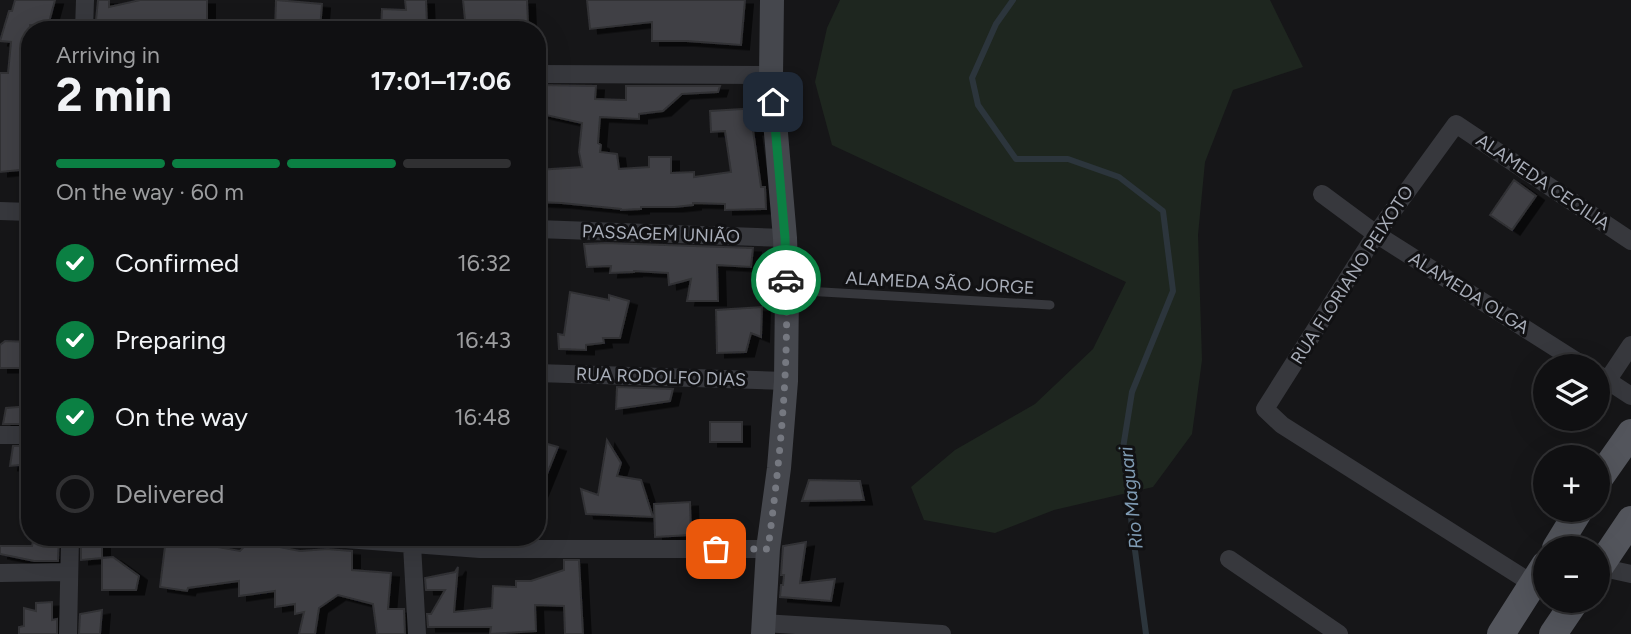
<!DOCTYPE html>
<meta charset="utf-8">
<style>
:root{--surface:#101012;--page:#19191b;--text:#f1f3f6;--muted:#9c9d9f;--line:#303032;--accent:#0b8043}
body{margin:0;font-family:Figtree,sans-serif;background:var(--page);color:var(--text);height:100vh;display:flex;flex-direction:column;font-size:26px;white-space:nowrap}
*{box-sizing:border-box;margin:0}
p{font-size:23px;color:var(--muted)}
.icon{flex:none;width:38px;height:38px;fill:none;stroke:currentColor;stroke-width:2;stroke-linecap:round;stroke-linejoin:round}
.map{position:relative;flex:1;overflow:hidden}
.panel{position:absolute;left:21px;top:21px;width:525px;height:525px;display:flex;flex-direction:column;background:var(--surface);border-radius:28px;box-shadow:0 7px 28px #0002,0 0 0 2px var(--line)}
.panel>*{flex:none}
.tools{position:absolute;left:1533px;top:354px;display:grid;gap:14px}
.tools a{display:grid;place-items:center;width:77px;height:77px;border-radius:50%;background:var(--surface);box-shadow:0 7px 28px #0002,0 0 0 2px var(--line);font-size:35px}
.pin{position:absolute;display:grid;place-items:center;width:60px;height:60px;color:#fff;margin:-30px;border-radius:14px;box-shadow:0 4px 10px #0006}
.courier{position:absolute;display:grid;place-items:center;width:70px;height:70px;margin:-35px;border:5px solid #0b8043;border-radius:50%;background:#fff;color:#222;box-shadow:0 2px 9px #0007}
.summary em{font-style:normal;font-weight:700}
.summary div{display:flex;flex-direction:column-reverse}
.summary{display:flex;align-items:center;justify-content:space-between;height:119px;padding:0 35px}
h1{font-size:46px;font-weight:700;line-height:52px}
.bar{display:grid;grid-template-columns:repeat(4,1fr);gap:10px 7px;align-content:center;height:84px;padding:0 35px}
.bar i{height:9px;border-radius:5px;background:var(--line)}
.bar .on{background:var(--accent)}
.bar p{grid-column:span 4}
ol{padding:0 35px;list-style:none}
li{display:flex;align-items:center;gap:21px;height:77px}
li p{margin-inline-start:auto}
li .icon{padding:7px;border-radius:50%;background:var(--accent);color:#fff;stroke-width:4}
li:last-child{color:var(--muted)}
li i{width:38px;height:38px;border:4px solid var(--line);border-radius:50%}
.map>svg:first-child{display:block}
.green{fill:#1e261f}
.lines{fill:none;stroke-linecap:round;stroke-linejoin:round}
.stream{stroke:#2c353c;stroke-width:6}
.building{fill:#404145;stroke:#303034;stroke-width:2;filter:url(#shadow)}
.lane{stroke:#37383d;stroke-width:9}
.street{stroke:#37383d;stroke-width:18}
.secondary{stroke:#45474d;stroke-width:24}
.primary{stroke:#53555c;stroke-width:28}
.done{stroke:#757880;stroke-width:7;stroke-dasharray:0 12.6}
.route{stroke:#0b8043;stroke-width:9}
.labels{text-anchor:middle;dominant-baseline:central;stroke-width:6;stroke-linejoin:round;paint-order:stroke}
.street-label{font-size:18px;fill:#a8adb8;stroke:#111113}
.water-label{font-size:19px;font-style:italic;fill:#7f9bb3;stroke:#111113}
</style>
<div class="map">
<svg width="1631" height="634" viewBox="0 0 1631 634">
<defs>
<filter id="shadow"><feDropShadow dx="8" dy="4.5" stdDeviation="0" flood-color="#0009"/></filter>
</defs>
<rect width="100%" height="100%" fill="#161618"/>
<path class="green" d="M840,0H1270L1303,67L1233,90L1205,162L1198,235L1202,360L1192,434L1153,487L1054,510L995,533L924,520L911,487L955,450L1035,404L1093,349L1126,282L832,145L815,82L827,28Z"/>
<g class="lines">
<path class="stream" d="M1013,0L996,24L972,78L978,105L1016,159H1068L1119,177L1163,211L1173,291L1132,392L1123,448L1133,535L1146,634"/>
</g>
<path class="building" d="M15,0H55L48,26L30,25V169L0,172V73H8L11,42L0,41L9,11H12Z
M98,0H109V7L140,0H207V30H173L141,23L144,30H95Z
M276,0L322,4L320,30L275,29Z
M405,0H426L427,25L401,26L400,30H381L382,9L406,10Z
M463,0H527L528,24L515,30H466Z
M587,0H745L741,45L686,41H652V22L590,29Z
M537,85L596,86L595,99L626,100V86H720L718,92L682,94L663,111L639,114V119L600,117L598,143L601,145L600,152L617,154L619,169L649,167V157H671V173L694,172V177L731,172L725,131L711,132L710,111L758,108L761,130H753L761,187H765L766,209L725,210V204L693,203V205L675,207H641V209L621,210V209L561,203L537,202V170L582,167L579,152L582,123L541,114Z
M1514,180L1536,196L1512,230L1490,215Z
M606,243L753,248L751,267L717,265L718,301H687L691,279L669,285L668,273L634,271V272L610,273L611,266L587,267L584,244Z
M570,292L609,300V295L629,301L620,338H603L604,343L586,345V350L559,349L558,334L564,335Z
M762,307L761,337L751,333L746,352L717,353L716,310Z
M5,341L30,342V368H0V345Z
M617,387L673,389L670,401L616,409Z
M30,406V422L26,424H3L6,408Z
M710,422H742V442H710Z
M607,440L621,463L617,476L641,480L653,517L586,514L581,489L598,495Z
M537,441L558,447L538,496H537Z
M13,446H28L30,464L10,466Z
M809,480L860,481L864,500L802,501Z
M690,502L691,535L655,537L654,504Z
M34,537H59L58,561H34L0,554V546H32Z
M166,538L195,539V543L240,551L249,541L300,551L327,549L352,551V570L391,573L388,609H404L405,634H377L373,604L338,595L319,608L315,634H299L304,612L295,614V604L275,607V591L239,596V581L188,588L187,591L160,587Z
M102,540V558L81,560V541Z
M806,542L800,583L835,579L831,601L780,597L781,585H783L784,575H781L783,546Z
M113,557L139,576L136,590H102V558Z
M564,560H579L583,634H565L564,606L535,605L536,631L490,634L491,627H428L427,614H431L445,590H426L425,578L455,572L458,567L454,612L492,608L493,586L516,587V581H531L564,570Z
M52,602V620L57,619V634H19V627L24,626V608L36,611V603Z
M102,610L100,634H79L80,614Z"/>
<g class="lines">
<path class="lane" d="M788,290L1050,305"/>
<path class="street" d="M84,30L85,0
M537,74L771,75
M1322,194L1376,234L1584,366
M0,211L30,212
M537,229L785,238
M537,373L786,381
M1599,375L1631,396
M1607,381L1631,345
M0,435H30
M319,537L480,549H768
M412,545L417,634
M1229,559L1339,634
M1599,567L1631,574
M0,573L69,572
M1533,584L1282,425L1265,409L1376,234L1456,124L1631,241
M763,623L942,634
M68,634L70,537"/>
<path class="secondary" d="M763,634L768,549L779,468L786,381L787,290L785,238L771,75L772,0"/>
<path class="primary" d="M1598,480L1631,433
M1556,548L1580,509
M1598,569L1631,520
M1501,634L1545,565
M1553,634L1576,600"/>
</g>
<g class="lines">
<path class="done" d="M716,549H768C780,460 789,370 786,280"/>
<path class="route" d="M773,102L785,238L786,280"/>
</g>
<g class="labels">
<g class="street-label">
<text transform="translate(1543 182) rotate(34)">ALAMEDA CECILIA</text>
<text transform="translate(661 234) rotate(2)">PASSAGEM UNIÃO</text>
<text transform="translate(1352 275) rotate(-57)">RUA FLORIANO PEIXOTO</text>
<text transform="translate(940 283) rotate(3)">ALAMEDA SÃO JORGE</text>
<text transform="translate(1469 293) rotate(32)">ALAMEDA OLGA</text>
<text transform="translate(661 377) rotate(2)">RUA RODOLFO DIAS</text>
</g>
<g class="water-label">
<text transform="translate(1131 498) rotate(-96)">Rio Maguari</text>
</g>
</g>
</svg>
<div class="tools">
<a><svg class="icon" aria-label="layers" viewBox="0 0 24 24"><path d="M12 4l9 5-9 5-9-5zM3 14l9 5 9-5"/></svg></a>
<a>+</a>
<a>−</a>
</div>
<div class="pin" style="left:716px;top:549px;background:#ea580c"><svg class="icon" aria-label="bag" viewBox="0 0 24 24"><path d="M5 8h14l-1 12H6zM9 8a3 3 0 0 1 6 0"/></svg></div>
<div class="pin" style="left:773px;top:102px;background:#1f2937"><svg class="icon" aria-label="home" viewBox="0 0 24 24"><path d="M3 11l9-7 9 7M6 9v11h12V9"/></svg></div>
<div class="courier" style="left:786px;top:280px"><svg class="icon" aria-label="car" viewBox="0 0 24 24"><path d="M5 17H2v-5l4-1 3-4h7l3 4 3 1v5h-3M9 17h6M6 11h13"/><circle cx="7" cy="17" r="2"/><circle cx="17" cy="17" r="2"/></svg></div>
<section class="panel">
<div class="summary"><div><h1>2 min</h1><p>Arriving in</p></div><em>17:01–17:06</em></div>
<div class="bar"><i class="on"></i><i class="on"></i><i class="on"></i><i></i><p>On the way · 60 m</p></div>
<ol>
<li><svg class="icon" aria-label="check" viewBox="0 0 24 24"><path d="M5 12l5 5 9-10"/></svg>Confirmed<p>16:32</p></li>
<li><svg class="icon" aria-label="check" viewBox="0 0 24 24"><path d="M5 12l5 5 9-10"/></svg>Preparing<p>16:43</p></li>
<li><svg class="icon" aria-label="check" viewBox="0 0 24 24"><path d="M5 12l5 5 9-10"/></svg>On the way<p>16:48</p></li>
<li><i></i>Delivered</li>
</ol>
</section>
</div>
